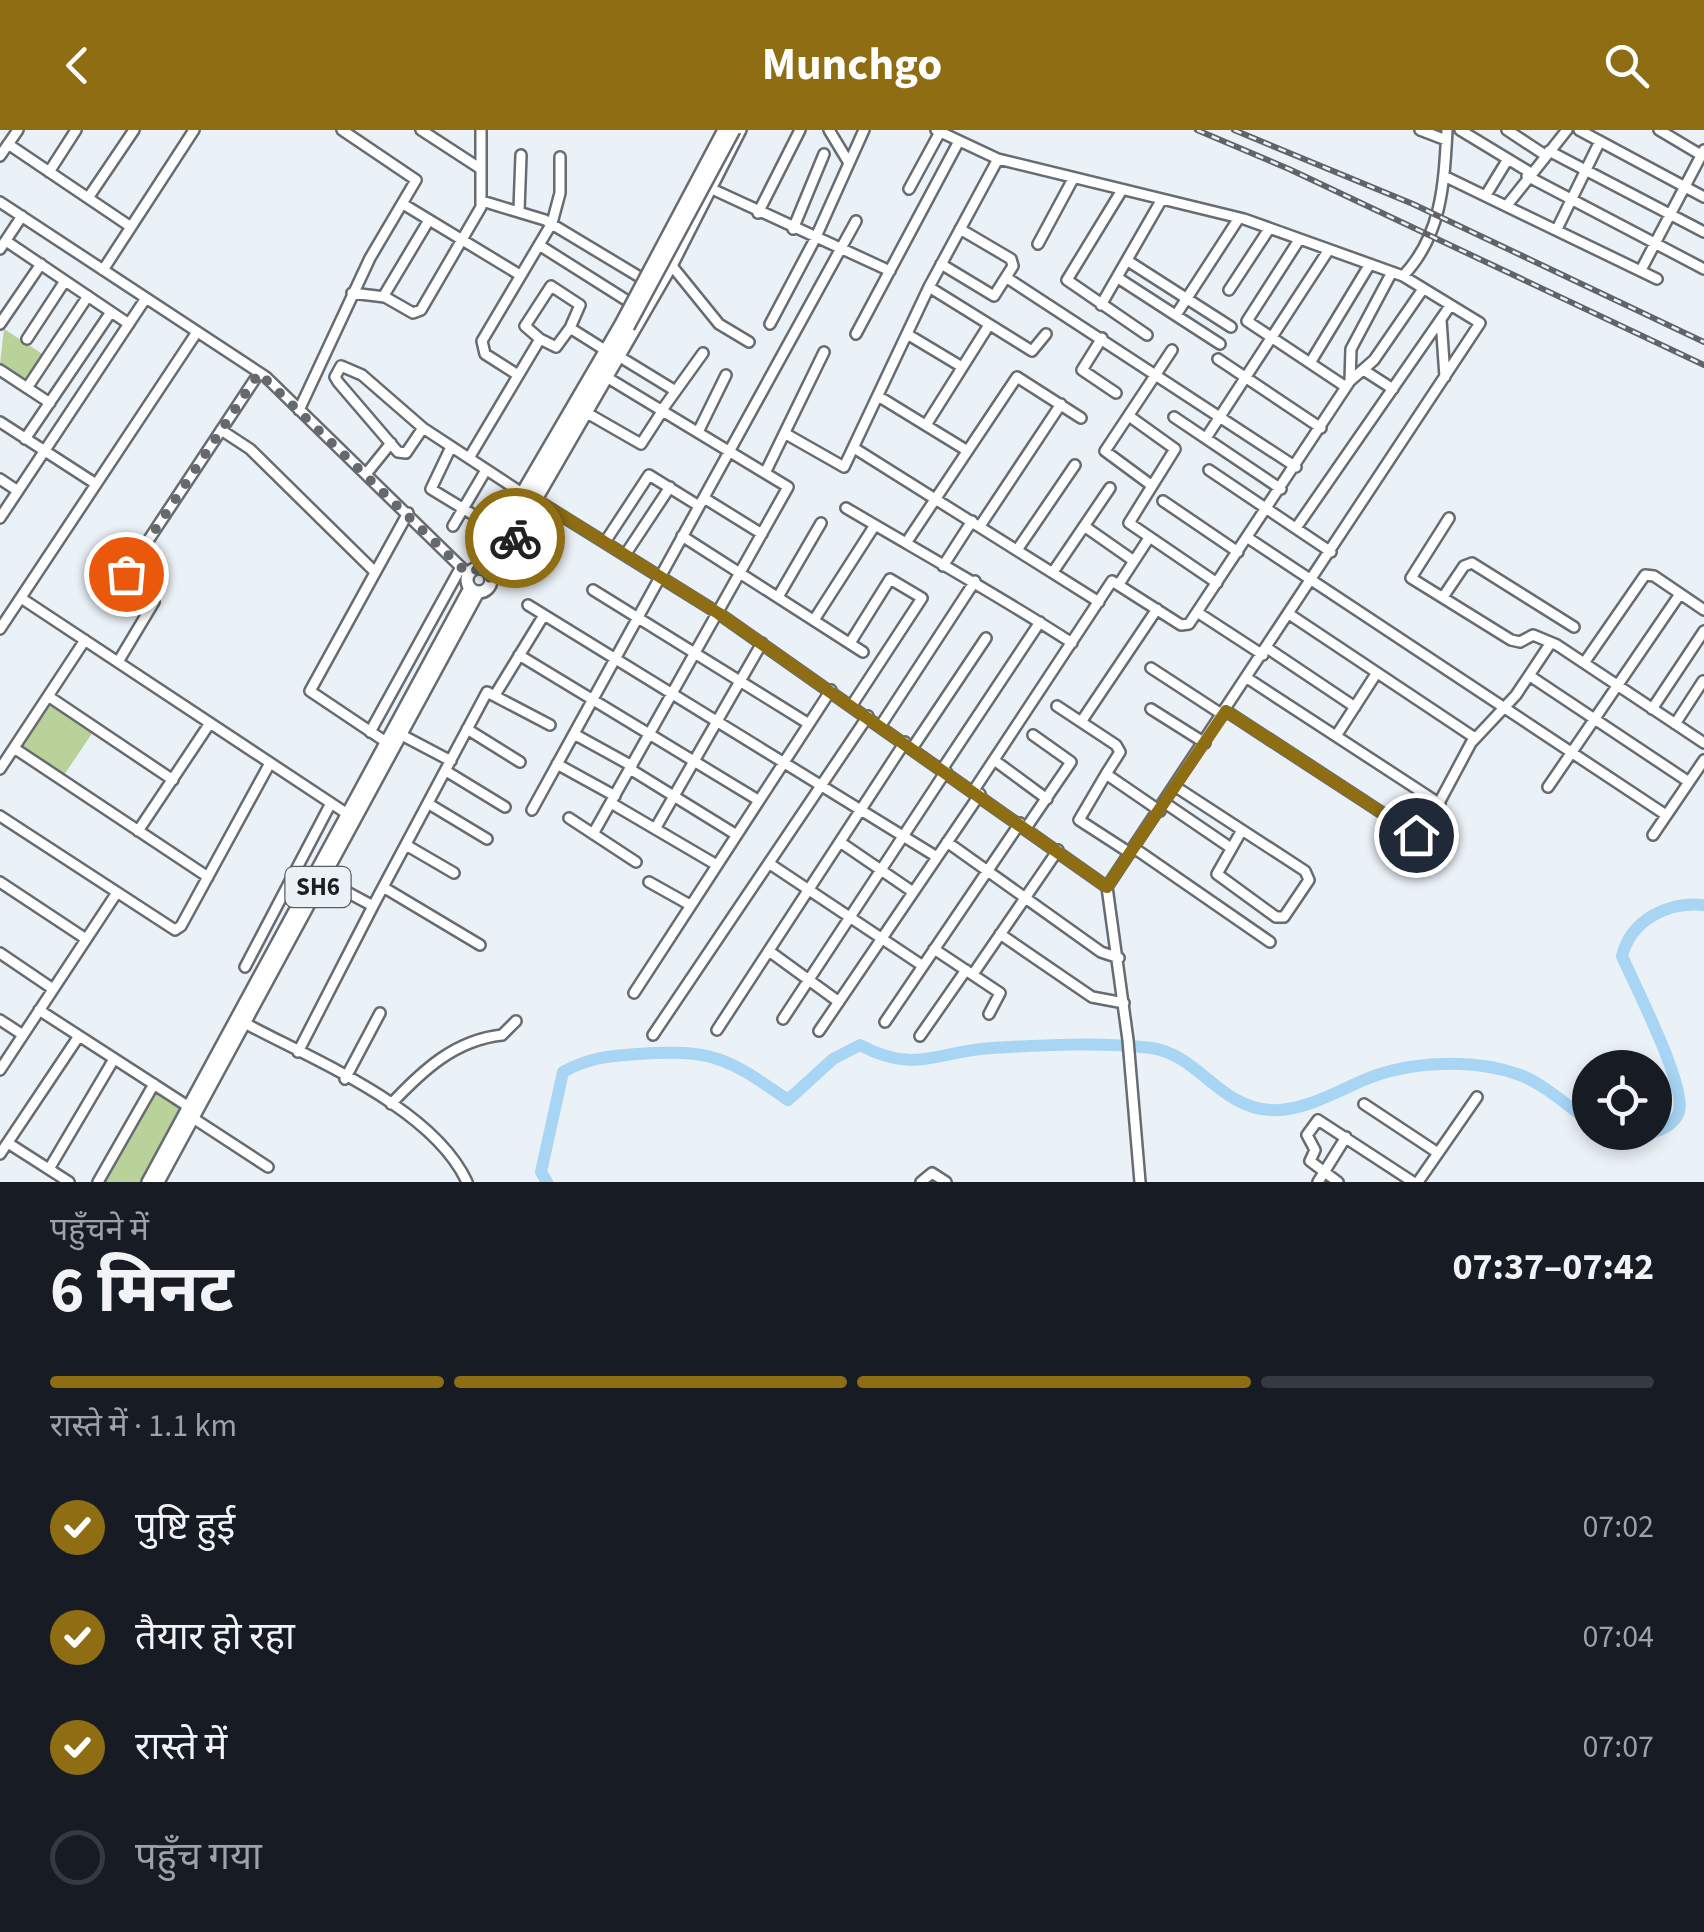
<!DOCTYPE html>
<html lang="hi">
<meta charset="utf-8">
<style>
:root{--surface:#171b24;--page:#242831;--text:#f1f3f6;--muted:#9ea1a6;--line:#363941;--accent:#8f6d12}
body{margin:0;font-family:"Source Sans 3","Noto Sans Devanagari",sans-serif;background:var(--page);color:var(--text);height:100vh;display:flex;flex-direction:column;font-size:38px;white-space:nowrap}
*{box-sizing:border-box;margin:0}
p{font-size:32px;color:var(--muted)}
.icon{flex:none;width:55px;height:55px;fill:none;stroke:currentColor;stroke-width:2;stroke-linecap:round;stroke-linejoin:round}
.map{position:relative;height:1052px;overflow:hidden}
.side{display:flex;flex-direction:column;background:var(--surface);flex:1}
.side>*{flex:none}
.fabs{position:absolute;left:1572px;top:920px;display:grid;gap:20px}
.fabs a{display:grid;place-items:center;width:100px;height:100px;border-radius:50%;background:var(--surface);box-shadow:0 5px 15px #0003;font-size:50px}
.pin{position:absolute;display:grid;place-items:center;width:85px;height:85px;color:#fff;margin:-42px;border:5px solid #fff;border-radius:50%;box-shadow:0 2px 10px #0007}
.courier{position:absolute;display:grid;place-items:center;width:100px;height:100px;margin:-50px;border:8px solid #8f6d12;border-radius:50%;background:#fff;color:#222;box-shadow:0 2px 12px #0007}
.overview em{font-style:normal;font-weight:700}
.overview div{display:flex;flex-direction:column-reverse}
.overview{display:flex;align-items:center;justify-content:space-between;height:170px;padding:0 50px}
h1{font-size:65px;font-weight:700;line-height:75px}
.bar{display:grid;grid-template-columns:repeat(4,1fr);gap:15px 10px;align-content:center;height:120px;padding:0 50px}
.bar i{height:12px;border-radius:8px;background:var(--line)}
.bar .active{background:var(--accent)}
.bar p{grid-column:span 4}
ol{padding:0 50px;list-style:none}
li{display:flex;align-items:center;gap:30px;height:110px}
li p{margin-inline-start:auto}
li .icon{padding:10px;border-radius:50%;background:var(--accent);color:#fff;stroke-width:4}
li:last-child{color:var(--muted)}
li i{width:55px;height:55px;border:5px solid var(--line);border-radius:50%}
header{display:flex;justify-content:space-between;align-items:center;height:130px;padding:0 50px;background:var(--accent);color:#fff;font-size:45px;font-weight:700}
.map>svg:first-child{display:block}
.green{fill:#b9d299}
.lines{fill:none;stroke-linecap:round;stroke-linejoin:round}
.river{stroke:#a8d5f4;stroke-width:12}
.minor-casing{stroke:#666c71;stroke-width:14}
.major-casing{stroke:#666c71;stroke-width:16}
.minor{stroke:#fff;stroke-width:9}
.major{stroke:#fff;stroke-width:11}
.rail-casing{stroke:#606468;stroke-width:6}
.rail{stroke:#eaf1f7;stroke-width:2.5;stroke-dasharray:8;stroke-linecap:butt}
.major-bridge-casing{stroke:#666c71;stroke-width:16;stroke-linecap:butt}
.major-bridge{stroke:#fff;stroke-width:11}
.done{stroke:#65686d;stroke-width:10;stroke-dasharray:0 18}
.route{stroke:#8f6d12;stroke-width:12}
.labels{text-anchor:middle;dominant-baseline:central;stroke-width:8;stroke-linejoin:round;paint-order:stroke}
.shield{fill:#eaf1f7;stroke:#5a5e62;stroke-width:2.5}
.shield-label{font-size:25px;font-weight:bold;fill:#1d1f22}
</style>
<header><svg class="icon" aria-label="back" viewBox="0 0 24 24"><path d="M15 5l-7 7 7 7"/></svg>Munchgo<svg class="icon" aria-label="search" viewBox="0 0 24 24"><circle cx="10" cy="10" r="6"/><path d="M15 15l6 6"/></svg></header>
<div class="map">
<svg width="1704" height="1052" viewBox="0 0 1704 1052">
<rect width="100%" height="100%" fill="#eaf1f7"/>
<path class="green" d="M4,199L44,225L26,251L0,234Z
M49,573L93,602L64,645L20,616Z
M156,963L181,978L140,1052H104Z"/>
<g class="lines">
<path class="river" d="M1616,1002H1653
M1655,1002C1665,998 1675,993 1679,982C1687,957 1635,856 1622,826C1631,790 1668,771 1704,775
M547,1052L541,1042L563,942C588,928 608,926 637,924C713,919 726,927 788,970L833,929L860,915C916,945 937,921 992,918C1042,915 1101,912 1152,918C1198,925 1221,978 1270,980C1302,982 1336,962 1364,950C1408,931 1474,928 1520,945C1544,954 1569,977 1590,992"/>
<defs>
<path id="minor" d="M421,0L481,39
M829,0L849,33
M936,0L998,29L1244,89L1403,146C1442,105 1444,54 1447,0
M1420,0L1446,10
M1460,0L1531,43
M1507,0L1545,25
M1579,0L1704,67
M1659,0L1701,25
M8,14L131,97
M1549,21L1704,102
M0,26L18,0
M49,42L76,0
M1444,46L1657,149
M1527,46L1704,139
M712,59L890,141
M909,59L940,2
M1122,60L1067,150L1147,205
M1486,65L1508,29
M88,68L134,0
M482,71L545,90L648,152
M0,72L266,247L468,444
M403,74L520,145
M1508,74L1567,0
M519,80L521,25
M758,83L800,0
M793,99L824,24
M1557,99L1600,11
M1299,110L1247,191L1346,257
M6,111L129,194
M1038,114L1073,49
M539,115L634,175
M0,119L22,86
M1128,131L1231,197
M941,134L994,166L1013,136L1011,129L960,99
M672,136L719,194L749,212
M103,140L194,0
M1641,140L1704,20
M1007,148L1296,337
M1118,148L1220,214
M929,157L1032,221L1046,204
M1229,160L1269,99
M352,163L385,167L413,183L421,180L481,77V0
M383,167L429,90
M1101,175L1162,69
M1176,185L1239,88
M1441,190L1445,247
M0,194L41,134
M770,194L815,109L864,0
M856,204L959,11
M907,204L962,237
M1102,208L1082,240L1116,263
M27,209L65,151
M540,209L556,217L570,198
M620,227L674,260
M1218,229L1321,298
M1310,233L1370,134
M0,240L50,273
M1365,241L1393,259
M518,245L485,224L482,211L552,93L560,63V27
M1350,251L1351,219L1392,142
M27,258L88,166
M878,266L966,320
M299,280L370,128L416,50L342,0
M662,280L703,223
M587,283L641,314L663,280
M1129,286L1175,319L1129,393L1217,453
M1174,287L1281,359
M0,292L96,354
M926,295L989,195
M423,298L406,323L398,322L338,252L335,247L341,236L362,245L423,298L522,363
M221,300L250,319L375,442
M699,300L726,245
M786,304L844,337L929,157L998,29
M1206,308L1328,121
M25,309L111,182
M451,317L431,359L500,401
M854,318L1099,472
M469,328L540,209L525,196L551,156L580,175L570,198L605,220
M1209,340L1331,422
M766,341L824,222
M366,344L391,313
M0,349L18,361
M1151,355L1105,321L1172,220
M530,366L718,483L1107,757L1128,910L1140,1052
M704,368L762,404
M1163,371L1238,422
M846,378C922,423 998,465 1072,513
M0,388L146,168
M1449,388L1411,448L1511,510L1520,512L1533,505L1557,515L1704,613
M453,396L486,340
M980,396L1061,274
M1084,396L1134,431
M1296,398L1450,176
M682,406L863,522
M1248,408L1666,685
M605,412L649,345L699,376
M906,413L1017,247L1081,288
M1017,420L1075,335
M625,425L670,357
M943,436L972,391
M1053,442L1110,358
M491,449L672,136L741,0
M1119,454L1149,408
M593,460L809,594
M778,467L821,393
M1443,467L1464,436L1472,433L1574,497
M21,468L352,687
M528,475L937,727
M1197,482L1263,525
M1289,484L1475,608
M814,490L875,395
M0,499L197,202
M850,513L890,449L922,468L852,575
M1267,518L1355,577
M519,525L758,670
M118,532L154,472L126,450V444L259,243
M1584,533L1645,445L1654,446L1704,480
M1151,538L1223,585
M1530,546L1689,652
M1247,548L1440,674
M495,565L544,485
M48,566L173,650
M1057,576L1116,615L1120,622L1106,644L1160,681
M1151,579L1205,613
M1652,579L1704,501
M1226,581L1416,705L1424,701L1471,613L1516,565L1550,514
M1081,592L1157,479
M1675,594L1703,551
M881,595L975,451
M467,599L520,632
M370,602L461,437
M396,602L451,631
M574,604L632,636
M1336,606L1376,544
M386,612L310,561L408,383
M913,617L986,508
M14,618L208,747
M994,630L1047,669
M557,634L615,666
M943,638L1040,492
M0,639L85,510
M630,639L735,704
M446,641L505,677
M1106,644L1079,690L1130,723
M1176,657L1305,741L1309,750L1284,787H1276L1217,744L1242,700
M1548,657L1680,464
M974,660L1112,451L1181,495L1189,494L1350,251L1374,230L1423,159
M611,673L715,734
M1165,673L1231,718
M429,674L487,709
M532,680L856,91
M0,686L175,800L181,796L270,633
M569,688L636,732
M1026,698L1071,632L1033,605
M655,699L762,513
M138,701L210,593
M593,704L788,357L608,248
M1653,705L1704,630
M840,712L913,762
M947,712L1101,822L1119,828
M406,715L454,743
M1134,718L1270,812
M770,734L923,836
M317,746L373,776L487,562L550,595
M0,752L86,809
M649,752L690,775
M383,757L480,815
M1107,757L1480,193L1403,146
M1000,804L1092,867L1124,873
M934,819L1000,863L989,884
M769,821L839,872
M0,823L53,859
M245,837L331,673
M973,844L1058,720
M634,863L831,560
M39,880L189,977
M783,889L946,641
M0,890L23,905
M239,890C310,929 432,976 467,1052
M885,892L1020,693
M717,900L905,612
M819,901L980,664
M653,905L868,586
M920,906L966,840
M298,922L373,776
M0,940L116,764
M345,949L380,883
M391,974C423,940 455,910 502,905L516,891
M1364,974L1438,1023
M193,988L268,1037
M8,1013L69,1052
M0,1024L79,906
M49,1039L114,929
M98,1052L154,954
M921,1052L932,1043L946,1052
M1318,1052L1346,1007
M1338,1052L1310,1031L1315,1020L1307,1005L1318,990L1413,1052
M1418,1052L1477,967"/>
<path id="major" d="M479,437L621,194
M467 450a12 12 0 1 1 24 0a12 12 0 1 1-24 0Z
M489,442L628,197
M148,1052L470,458
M158,1052L478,462"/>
</defs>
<use href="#minor" class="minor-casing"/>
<use href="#major" class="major-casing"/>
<use href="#minor" class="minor"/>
<use href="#major" class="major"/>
<defs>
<path id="rail" d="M1197,0L1289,39L1704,235
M1234,0L1413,74L1704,212"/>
</defs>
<use href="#rail" class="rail-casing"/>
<use href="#rail" class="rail"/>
<defs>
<path id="major-bridge" d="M621,194L724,0
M628,197L734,0"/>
</defs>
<use href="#major-bridge" class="major-bridge-casing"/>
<use href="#major-bridge" class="major-bridge"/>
</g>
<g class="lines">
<path class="done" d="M126,444L259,243L468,444L480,438L491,449L515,408"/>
<path class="route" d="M515,408L537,370L718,483L1107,757L1226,581L1416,705"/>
</g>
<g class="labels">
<rect class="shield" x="285.5" y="737" width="65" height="40" rx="8"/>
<g class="shield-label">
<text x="318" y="757">SH6</text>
</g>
</g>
</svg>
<div class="fabs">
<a><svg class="icon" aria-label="locate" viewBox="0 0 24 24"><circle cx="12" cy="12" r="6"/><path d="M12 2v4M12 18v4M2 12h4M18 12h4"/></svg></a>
</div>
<div class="pin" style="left:126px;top:444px;background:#ea580c"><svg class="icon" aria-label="bag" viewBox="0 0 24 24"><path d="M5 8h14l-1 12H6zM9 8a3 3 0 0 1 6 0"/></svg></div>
<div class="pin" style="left:1416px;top:705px;background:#1f2937"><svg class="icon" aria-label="home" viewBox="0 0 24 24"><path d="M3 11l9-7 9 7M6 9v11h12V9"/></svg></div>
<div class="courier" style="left:515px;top:408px"><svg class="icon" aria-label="bike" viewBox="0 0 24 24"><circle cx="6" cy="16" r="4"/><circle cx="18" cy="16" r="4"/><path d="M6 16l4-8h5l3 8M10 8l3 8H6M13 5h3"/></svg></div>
</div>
<section class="side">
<div class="overview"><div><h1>6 मिनट</h1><p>पहुँचने में</p></div><em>07:37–07:42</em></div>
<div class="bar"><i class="active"></i><i class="active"></i><i class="active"></i><i></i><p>रास्ते में · 1.1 km</p></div>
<ol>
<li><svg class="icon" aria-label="check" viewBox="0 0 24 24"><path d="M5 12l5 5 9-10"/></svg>पुष्टि हुई<p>07:02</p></li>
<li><svg class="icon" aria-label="check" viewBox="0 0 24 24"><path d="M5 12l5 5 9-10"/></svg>तैयार हो रहा<p>07:04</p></li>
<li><svg class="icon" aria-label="check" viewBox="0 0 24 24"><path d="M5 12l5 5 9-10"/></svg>रास्ते में<p>07:07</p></li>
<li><i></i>पहुँच गया</li>
</ol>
</section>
